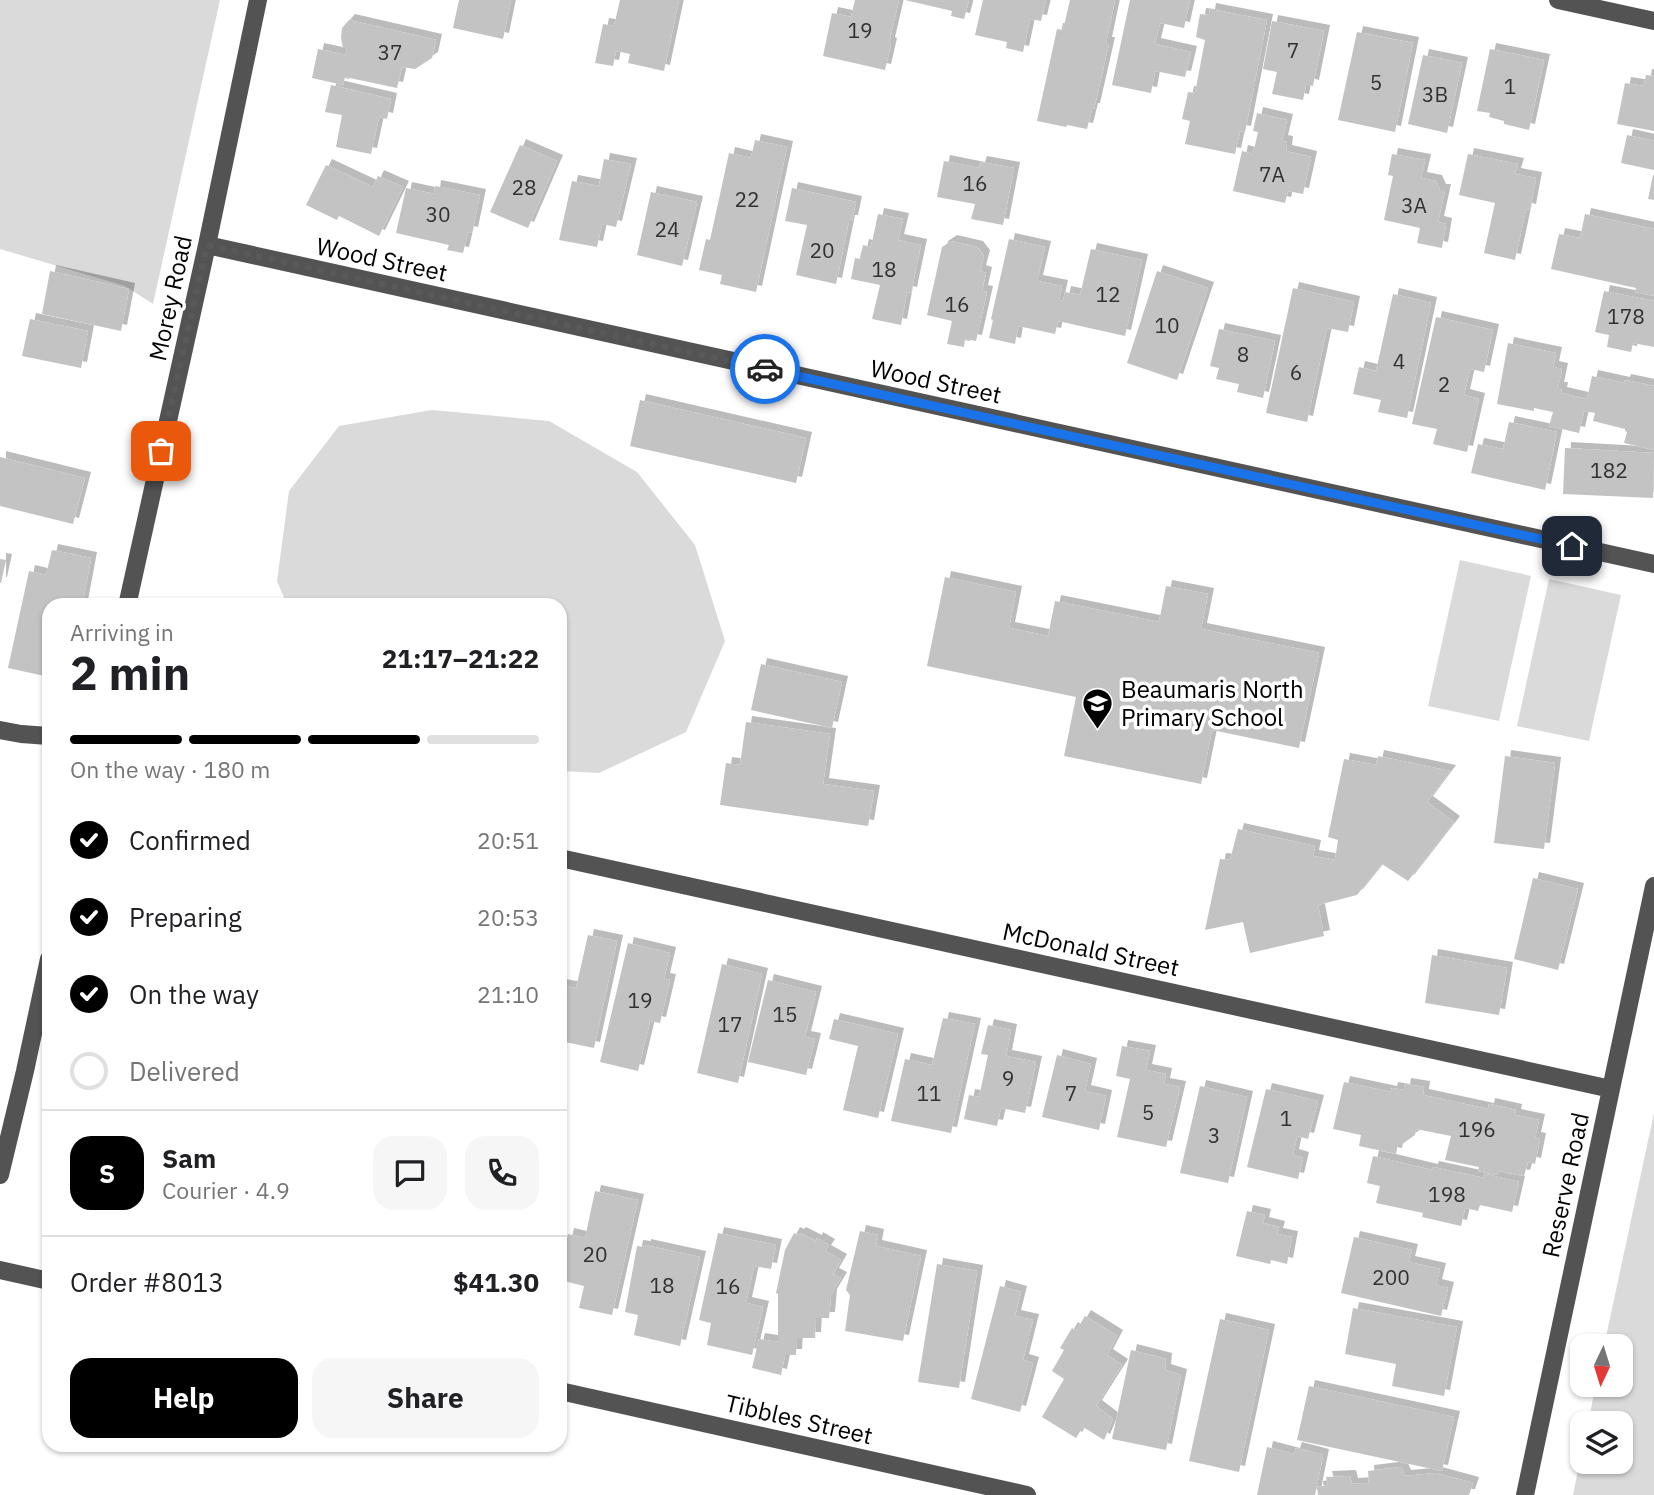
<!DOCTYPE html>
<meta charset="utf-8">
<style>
:root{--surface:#fff;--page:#f6f6f6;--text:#202124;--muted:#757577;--line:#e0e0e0;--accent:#000}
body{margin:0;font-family:"IBM Plex Sans",sans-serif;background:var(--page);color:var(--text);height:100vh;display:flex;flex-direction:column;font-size:26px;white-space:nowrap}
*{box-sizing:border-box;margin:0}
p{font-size:23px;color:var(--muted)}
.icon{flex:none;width:38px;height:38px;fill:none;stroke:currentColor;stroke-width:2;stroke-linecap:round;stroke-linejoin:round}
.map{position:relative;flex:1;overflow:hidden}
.details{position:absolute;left:42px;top:598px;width:525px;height:854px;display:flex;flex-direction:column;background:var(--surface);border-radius:21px;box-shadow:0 2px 5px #0004}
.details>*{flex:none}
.needle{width:46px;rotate:184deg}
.controls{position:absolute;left:1570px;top:1334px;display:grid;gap:14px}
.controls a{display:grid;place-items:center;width:63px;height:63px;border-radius:14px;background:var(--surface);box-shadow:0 2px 5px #0004;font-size:35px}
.pin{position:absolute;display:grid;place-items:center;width:60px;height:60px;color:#fff;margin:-30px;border-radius:14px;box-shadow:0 4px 10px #0006}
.courier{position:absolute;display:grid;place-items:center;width:70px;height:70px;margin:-35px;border:5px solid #1a73e8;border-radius:50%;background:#fff;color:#222;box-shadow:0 2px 9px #0007}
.summary em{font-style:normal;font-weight:700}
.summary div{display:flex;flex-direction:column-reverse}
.summary{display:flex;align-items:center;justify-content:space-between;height:119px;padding:0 28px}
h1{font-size:46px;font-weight:700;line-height:52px}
.bar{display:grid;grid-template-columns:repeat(4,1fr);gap:10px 7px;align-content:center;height:84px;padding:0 28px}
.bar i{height:9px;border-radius:5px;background:var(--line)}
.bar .on{background:var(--accent)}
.bar p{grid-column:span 4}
.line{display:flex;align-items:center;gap:18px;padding:0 28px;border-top:2px solid var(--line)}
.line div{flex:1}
.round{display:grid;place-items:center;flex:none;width:74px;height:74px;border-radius:21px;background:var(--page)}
ol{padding:0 28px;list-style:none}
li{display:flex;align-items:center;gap:21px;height:77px}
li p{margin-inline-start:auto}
li .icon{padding:7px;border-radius:50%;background:var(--accent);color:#fff;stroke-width:4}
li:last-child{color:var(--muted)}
li i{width:38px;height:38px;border:4px solid var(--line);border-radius:50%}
.action{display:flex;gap:14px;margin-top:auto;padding:14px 28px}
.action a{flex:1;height:80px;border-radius:21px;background:var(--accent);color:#fff;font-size:28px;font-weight:700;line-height:80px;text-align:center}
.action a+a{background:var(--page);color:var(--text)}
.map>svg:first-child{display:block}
.green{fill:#dadada}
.building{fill:#c3c3c3;filter:url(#shadow)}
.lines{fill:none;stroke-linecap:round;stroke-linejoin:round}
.minor{stroke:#535353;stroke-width:18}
.done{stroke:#595959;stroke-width:7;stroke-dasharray:0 12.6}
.route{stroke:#1a73e8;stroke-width:9}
.labels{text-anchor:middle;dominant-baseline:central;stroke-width:7;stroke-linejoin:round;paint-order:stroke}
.number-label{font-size:21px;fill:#313131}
.street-label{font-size:24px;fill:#000;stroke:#fff}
.poi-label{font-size:24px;fill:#000;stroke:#fff;text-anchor:start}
</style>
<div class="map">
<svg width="1654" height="1495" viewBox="0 0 1654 1495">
<defs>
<filter id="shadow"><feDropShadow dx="6" dy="-6" stdDeviation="0" flood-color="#0004"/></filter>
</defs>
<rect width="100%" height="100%" fill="#fff"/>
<path class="green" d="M0,0H220L153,304L125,286L0,249Z
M432,410L549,421L637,472L695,545L725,641L686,732L599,773L560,771V606L287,605L277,581L289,491L339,426Z
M1460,560L1531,576L1499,721L1428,706Z
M1549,579L1621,595L1589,741L1517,726Z
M1654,1113V1495H1573L1582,1450V1461H1620V1423H1588L1596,1384H1620V1346H1604Z"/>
<path class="building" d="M459,0H511L503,39L453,28Z
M620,0H679L664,71L628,63L630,54L616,51L613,66L595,63L603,24L614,26Z
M855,0H899L889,43L891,44L885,70L823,56L832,13L851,17Z
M905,0H969L964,19L951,16L952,11Z
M983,0H1046L1041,21L1030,19L1023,52L1006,48L1007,42L975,35Z
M1070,0H1115L1106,43H1109L1094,109H1092L1087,129L1067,125L1066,127L1037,121L1057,29L1063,30Z
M1130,0H1190L1184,28L1160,23L1155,44L1191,52L1185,77L1155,71L1151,93L1112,85Z
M1210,9L1267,20L1245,132L1240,131L1235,154L1185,144L1190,121L1182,119L1188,92L1195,93L1205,40L1196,37L1200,14L1209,15Z
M349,20L436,40L432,58L415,69L402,67L397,88L345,77L343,85L312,78L318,49L346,55L347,48H343L341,38L342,28Z
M1272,21L1324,31L1313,86L1306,84L1303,100L1272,94L1277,72L1263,69Z
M1357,32L1413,43L1395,132L1338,120Z
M1490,49L1544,60L1529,130L1504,124V121L1489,117L1490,113L1477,111Z
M1423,55L1462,63L1447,133L1408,124Z
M1646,75L1654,76V131L1617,124L1625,83L1644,86Z
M331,85L391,99L387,119L379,117L371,154L336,147L342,115L325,112Z
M1257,113L1287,120L1282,141L1287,142L1286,151L1311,157L1303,194L1288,191L1285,203L1233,191L1242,151L1253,154L1258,132L1253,131Z
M1627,135L1654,141V170L1621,163Z
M755,140L787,147L756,292L720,284L722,275L699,270L706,239L710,240L729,153L751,158Z
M520,145L557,161L528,228L490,212Z
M1392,154L1425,160L1421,178L1436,181L1440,190H1445L1438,222L1446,224L1442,248L1417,243L1420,228L1384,220L1393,176L1388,175Z
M1468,154L1518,164L1515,174L1536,178L1530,210L1526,209L1515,260L1484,253L1495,203L1459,195Z
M604,159L631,164L616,227L602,224L597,247L559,240L572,181L599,186Z
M944,161L979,168L981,162L1014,168L1003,225L971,219L975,204L937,197Z
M326,165L373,187L378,176L403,187L379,236L339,216L337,220L306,205Z
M1653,175H1654V200L1648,199Z
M435,186L480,195L472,233L468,232L463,253L447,250L449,245L396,233L406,188L434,194Z
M792,188L856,202L852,221H849L836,284L796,275L807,225L785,221Z
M651,192L697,202L682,266L637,255Z
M878,214L903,219L898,240L921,245L911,293L907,292L901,325L872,319L880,285L851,279L855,258L860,259L863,245L871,247Z
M1585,214L1654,229V296L1635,292L1636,288L1551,269L1559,234L1580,238Z
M1009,239L1045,247L1037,281L1062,286L1059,300L1063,301L1065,292L1080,295L1091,249L1142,260L1125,336L1058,321L1055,334L1018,326L1015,344L989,338L993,320L991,319Z
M951,241L977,247L984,256L980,271L986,273L982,291L987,292L976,341L965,339L964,347L947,344L952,321L927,315L942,247Z
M50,271L129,289L121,331L42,314Z
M1157,271L1208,288L1177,380L1127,363Z
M1293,288L1354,302L1348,332L1327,328L1307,422L1266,413Z
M1604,291L1654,301V347L1633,343L1631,352L1607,347L1609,335L1595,332Z
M1393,294L1431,303L1407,418L1378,412L1381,400L1353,394L1359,367L1376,371Z
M1436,317L1493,330L1484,372L1470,369L1464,395L1479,399L1467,452L1433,444L1437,429L1412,424Z
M30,319L88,331L81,368L22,356Z
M1219,329L1275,341L1263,398L1237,392L1239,384L1216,379L1219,368L1210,366Z
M1508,343L1556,353L1553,367L1562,369L1558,388H1562L1561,393L1587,399L1592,376L1624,383L1625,380L1654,386V450L1624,443L1627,432L1625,431V429L1593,421L1595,413L1584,411L1579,433L1549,426L1553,412L1534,408V411L1497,404Z
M640,400L806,438L796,483L630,446Z
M1509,422L1557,432L1545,490L1471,473L1478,444L1503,449Z
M1565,448L1654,453L1653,498L1563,494Z
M0,457L85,478L73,524L0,506Z
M52,550L91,558L82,606H49V677L8,668L29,571L46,575Z
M0,559L6,560L1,583H0Z
M945,577L1016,592L1009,628L1048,636L1055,601L1159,622L1166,586L1208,594L1201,629L1319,653L1299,748L1212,730L1201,784L1064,756L1076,697L927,666Z
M761,664L842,682L832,728L751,710Z
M746,722L830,734L823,784L874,791L868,826L720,805L726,763L740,765Z
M1378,756L1450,771L1427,802L1454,822L1408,881L1382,864L1357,895L1318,905L1324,936L1250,953L1243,922L1205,930L1220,859L1230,860L1238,829L1315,846L1313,856L1335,860L1338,840L1328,837L1344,759L1376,765Z
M1505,756L1555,763L1544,849L1494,843Z
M1533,878L1578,889L1558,970L1514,959Z
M588,935L617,941L594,1048L560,1041V985L576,988Z
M628,943L670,953L664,979L670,980L660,1023L650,1021L638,1071L600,1062Z
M1432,955L1507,968L1499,1015L1425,1003Z
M722,964L762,974L738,1083L697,1073Z
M768,980L816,992L805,1037L815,1039L806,1075L748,1062Z
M943,1018L975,1024L951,1133L891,1121L905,1059L932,1065Z
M834,1019L898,1034L878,1118L843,1110L858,1046L829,1039Z
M988,1025L1011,1030L1006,1056L1036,1062L1025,1113L1001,1108L997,1126L964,1119L969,1095L979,1097L988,1055L981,1054Z
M1122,1046L1150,1051L1146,1070L1166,1074L1164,1084L1180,1087L1166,1147L1117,1137L1130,1079L1116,1076Z
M1057,1055L1091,1064L1085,1091L1106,1096L1099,1130L1042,1117Z
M1344,1082L1391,1092L1392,1088L1404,1090L1405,1084L1424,1087L1423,1095L1488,1109L1489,1104L1516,1110L1515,1115L1539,1120L1535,1138L1540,1139L1535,1164L1528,1162L1524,1176L1498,1171L1497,1175L1478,1171L1479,1167L1445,1160L1451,1136L1416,1129L1415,1135L1401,1145H1398L1396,1154L1359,1146L1361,1135L1333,1129Z
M1200,1086L1247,1097L1228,1183L1180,1173Z
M1266,1089L1318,1101L1308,1139L1297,1136L1293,1155L1303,1158L1298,1179L1247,1167Z
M1373,1156L1432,1170L1433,1167L1484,1178L1485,1174L1519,1182L1512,1212L1480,1205L1478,1211L1465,1208L1461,1226L1422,1217L1423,1213L1376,1203L1380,1186L1367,1183Z
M595,1191L638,1200L612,1315L579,1308L584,1286L560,1280V1269L568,1234L585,1238Z
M1247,1211L1265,1215L1263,1223L1279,1227L1277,1234L1292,1237L1287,1264L1271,1260L1270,1264L1236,1256Z
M860,1231L878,1235L876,1246L921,1256L903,1341L845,1331L850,1295L846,1290Z
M718,1233L776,1245L771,1269L754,1266L746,1303L763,1307L752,1355L707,1345L711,1323L699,1320Z
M794,1233L798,1235L800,1233L816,1241L817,1238L829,1245L825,1251L841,1260L833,1274L841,1278L831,1295L829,1318H816L815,1338H797L796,1355H785L781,1375L752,1368L759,1339L778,1342V1294L776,1293L785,1250Z
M1354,1237L1412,1250L1409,1262L1440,1269L1436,1285L1448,1288L1441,1316L1341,1293Z
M645,1245L700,1257L680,1346L634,1335L638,1315L625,1312L637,1246L645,1247Z
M937,1264L977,1271L959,1388L918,1382Z
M1000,1286L1021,1292L1015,1316L1033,1320L1023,1360L1033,1363L1020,1412L971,1399Z
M1353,1308L1457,1327L1444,1396L1392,1386L1396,1364L1345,1354Z
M1085,1316L1117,1336L1107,1355L1122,1365L1096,1406L1113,1419L1104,1440L1083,1427L1076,1438L1042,1417L1064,1379L1052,1371L1064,1350L1060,1348L1072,1328L1076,1331Z
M1220,1319L1269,1330L1239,1472L1189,1461Z
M1131,1350L1166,1359L1165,1370L1181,1375L1166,1450L1112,1439Z
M1309,1386L1454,1417L1442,1471L1297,1440Z
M1267,1447L1294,1454L1296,1448L1323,1455L1315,1495H1257Z
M1401,1467L1405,1476L1436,1473L1473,1483L1469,1495H1318L1317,1487L1328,1485L1326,1477L1350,1476L1352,1484L1369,1483L1368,1471Z"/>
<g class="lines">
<path class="minor" d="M1558,0L1654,21
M207,245L1654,564
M127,606L207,245L258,0
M0,730L21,734L49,736
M560,858L1611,1089
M0,1175L25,1071L49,959
M0,1270L49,1281
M560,1391L1027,1495
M1525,1495L1654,886"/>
</g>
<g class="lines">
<path class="done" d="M161,451L207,245L765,369"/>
<path class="route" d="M765,369L1572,546"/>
</g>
<defs>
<symbol id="school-pin" viewBox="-11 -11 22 30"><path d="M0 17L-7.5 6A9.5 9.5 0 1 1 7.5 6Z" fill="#000" stroke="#fff"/><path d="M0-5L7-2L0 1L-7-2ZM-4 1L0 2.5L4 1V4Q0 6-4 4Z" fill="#fff"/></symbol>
</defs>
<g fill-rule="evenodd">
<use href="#school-pin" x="1080" y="686" width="35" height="47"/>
</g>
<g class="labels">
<g class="number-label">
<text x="860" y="30">19</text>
<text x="1293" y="50">7</text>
<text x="390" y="52">37</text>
<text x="1376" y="82">5</text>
<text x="1510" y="86">1</text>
<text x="1435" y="94">3B</text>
<text x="1272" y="174">7A</text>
<text x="975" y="183">16</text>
<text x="524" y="187">28</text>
<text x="747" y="199">22</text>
<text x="1414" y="205">3A</text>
<text x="438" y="214">30</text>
<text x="667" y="229">24</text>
<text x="822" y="250">20</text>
<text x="884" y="269">18</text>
<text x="1108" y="294">12</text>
<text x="957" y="304">16</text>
<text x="1626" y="316">178</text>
<text x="1167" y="325">10</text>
<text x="1243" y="354">8</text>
<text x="1399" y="361">4</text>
<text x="1296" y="372">6</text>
<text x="1444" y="384">2</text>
<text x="1609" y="470">182</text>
<text x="640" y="1000">19</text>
<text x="785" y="1014">15</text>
<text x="730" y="1024">17</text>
<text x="1008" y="1078">9</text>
<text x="929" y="1093">11</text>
<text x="1071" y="1093">7</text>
<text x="1148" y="1112">5</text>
<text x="1286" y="1118">1</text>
<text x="1477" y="1129">196</text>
<text x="1214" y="1135">3</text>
<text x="1447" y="1194">198</text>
<text x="595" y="1254">20</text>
<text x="1391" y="1277">200</text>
<text x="662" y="1285">18</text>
<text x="728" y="1286">16</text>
</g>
<g class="street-label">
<text transform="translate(382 259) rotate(12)">Wood Street</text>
<text transform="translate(170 298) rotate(-78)">Morey Road</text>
<text transform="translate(936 381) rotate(12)">Wood Street</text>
<text transform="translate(1091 949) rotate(12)">McDonald Street</text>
<text transform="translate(1565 1185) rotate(-78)">Reserve Road</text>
<text transform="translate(799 1419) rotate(13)">Tibbles Street</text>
</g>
<g class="poi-label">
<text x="1121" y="689">Beaumaris North<tspan x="1121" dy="28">Primary School</tspan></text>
</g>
</g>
</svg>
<div class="controls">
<a><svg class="needle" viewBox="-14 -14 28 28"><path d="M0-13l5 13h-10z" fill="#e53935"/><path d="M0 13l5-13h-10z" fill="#757577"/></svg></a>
<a><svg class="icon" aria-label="layers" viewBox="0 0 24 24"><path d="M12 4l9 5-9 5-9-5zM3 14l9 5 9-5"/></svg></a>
</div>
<div class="pin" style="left:161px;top:451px;background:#ea580c"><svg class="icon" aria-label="bag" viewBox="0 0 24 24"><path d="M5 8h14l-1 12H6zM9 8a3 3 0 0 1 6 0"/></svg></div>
<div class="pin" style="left:1572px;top:546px;background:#1f2937"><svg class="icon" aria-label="home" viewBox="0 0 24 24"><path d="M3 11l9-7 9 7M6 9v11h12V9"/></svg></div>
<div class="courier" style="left:765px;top:369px"><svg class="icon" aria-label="car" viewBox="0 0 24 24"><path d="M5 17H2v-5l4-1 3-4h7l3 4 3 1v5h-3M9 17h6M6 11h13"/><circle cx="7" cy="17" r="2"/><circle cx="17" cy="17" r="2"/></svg></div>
<section class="details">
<div class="summary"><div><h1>2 min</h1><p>Arriving in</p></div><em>21:17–21:22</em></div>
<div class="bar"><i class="on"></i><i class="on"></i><i class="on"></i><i></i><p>On the way · 180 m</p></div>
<ol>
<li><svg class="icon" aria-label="check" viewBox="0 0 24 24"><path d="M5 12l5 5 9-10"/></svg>Confirmed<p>20:51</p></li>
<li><svg class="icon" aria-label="check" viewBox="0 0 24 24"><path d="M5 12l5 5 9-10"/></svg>Preparing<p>20:53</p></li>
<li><svg class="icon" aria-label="check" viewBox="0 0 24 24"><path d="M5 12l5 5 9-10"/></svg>On the way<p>21:10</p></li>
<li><i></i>Delivered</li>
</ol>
<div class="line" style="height:126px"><b class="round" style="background:var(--accent);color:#fff">S</b><div><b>Sam</b><p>Courier · 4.9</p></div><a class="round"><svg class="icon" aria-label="chat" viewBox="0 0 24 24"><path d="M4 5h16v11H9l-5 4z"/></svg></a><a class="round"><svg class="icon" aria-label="phone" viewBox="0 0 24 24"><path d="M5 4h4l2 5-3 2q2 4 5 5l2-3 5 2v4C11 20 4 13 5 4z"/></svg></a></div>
<div class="line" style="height:91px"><div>Order #8013</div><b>$41.30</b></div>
<div class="action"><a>Help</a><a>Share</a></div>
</section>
</div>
